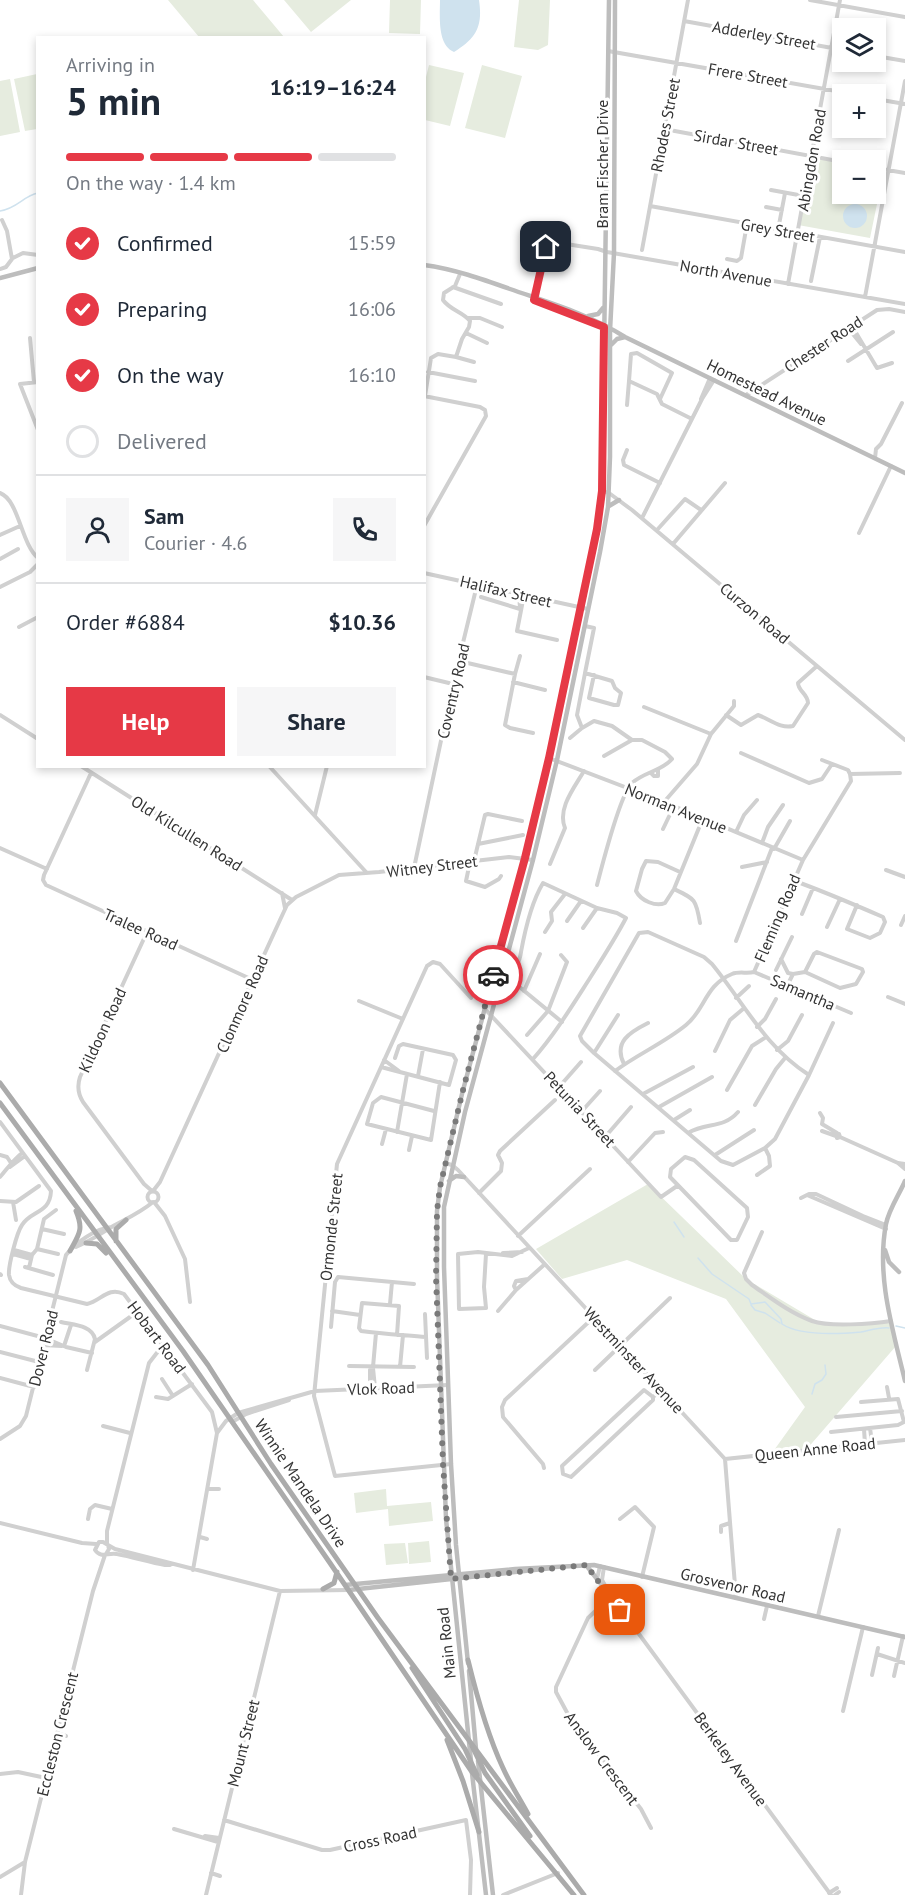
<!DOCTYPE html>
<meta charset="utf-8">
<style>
:root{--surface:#fff;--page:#f6f6f7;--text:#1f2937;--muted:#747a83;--line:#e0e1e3;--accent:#e63946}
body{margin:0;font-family:"PT Sans",sans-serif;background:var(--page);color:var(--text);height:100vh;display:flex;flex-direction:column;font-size:22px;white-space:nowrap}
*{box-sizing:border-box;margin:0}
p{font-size:20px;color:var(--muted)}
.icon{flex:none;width:33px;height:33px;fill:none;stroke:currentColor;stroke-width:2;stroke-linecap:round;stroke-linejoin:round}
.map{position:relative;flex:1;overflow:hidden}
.details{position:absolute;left:36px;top:36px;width:390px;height:732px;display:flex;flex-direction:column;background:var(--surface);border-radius:0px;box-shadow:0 3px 9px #0003}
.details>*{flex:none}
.buttons{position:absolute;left:832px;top:18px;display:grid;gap:12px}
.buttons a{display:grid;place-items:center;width:54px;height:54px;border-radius:0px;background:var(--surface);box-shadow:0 3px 9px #0003;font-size:30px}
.pin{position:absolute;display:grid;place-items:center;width:51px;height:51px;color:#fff;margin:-26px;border-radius:12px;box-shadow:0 3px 9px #0006}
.courier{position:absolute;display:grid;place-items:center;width:60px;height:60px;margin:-30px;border:4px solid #e63946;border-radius:50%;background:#fff;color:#222;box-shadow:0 2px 8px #0007}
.headline em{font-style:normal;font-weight:700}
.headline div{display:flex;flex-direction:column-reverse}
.headline{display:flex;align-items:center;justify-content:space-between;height:102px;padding:0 30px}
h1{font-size:39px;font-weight:700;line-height:45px}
.bar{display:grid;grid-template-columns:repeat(4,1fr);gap:9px 6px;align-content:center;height:72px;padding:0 30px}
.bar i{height:8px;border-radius:4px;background:var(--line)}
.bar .on{background:var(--accent)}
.bar p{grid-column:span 4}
.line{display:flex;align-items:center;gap:15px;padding:0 30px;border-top:2px solid var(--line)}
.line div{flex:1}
.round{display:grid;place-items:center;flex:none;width:63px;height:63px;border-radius:0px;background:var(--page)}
ol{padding:0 30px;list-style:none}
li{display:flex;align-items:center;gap:18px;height:66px}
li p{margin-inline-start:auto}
li .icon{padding:6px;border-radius:50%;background:var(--accent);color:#fff;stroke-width:4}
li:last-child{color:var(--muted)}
li i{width:33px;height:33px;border:3px solid var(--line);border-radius:50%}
.primary-button{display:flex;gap:12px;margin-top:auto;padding:12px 30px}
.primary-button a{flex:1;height:69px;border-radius:0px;background:var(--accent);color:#fff;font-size:24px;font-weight:700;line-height:69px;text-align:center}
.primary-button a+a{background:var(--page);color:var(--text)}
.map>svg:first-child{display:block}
.green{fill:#e6ecdf}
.water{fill:#cfe2ee}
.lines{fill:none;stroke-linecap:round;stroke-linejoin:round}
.stream{stroke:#cfe2ee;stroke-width:1.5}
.street{stroke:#d0d0d0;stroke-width:4}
.secondary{stroke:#bdbdbd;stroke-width:4.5}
.primary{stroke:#ababab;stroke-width:5}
.done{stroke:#7a7a7a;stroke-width:6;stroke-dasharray:0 10.8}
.route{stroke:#e63946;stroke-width:8}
.labels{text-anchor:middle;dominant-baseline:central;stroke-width:6;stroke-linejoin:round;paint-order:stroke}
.street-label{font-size:16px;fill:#333;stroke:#fff}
</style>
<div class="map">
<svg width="905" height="1895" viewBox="0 0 905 1895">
<rect width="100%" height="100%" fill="#fff"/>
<path class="green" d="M168,0H253L284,37H199Z
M284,0H351L311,32Z
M390,0H421L420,34L389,33Z
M519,0H550L548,45L538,50L514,47Z
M429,65L464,73L450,126L425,120V81Z
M482,65L522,76L505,138L465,128Z
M37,74V129L25,131L14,79Z
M10,79L20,132L0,136V81Z
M810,154L843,161V194H876V168L884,170L870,238L798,225Z
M648,1184L746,1279L820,1323H877L890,1321L896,1346L806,1450L772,1453L805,1407L726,1299L627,1260L562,1279L536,1249Z
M386,1489L387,1506L431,1502L433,1521L389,1526L388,1509L356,1513L354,1493Z
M429,1541L431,1562L409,1564L408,1543Z
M405,1543L408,1563L386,1565L384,1544Z"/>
<path class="water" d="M440,0H479C483,27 476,38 454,52C437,45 440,16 440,0Z
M843 216a12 12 0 1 1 24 0a12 12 0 1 1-24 0Z"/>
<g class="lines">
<path class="stream" d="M0,211C18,208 23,196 38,193
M674,1222L684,1237
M698,1258L712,1274L749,1299L751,1304L765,1302L781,1319L782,1324C800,1336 839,1334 861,1332C871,1330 880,1327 889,1328
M751,1305L755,1310L765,1313L780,1323
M896,1326L905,1328
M812,1394L815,1384L822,1380L826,1374L825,1365"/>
<path class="street" d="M810,0L905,17
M684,21L843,50
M608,51L853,94
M876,56L905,61
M876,99L905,104
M664,129L843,162
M876,168L905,173
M771,190L804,196
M650,206L905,252
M766,207L782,210
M778,230L785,193
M642,250L688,0
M13,258L23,253L38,255
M727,259L737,261L741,258L747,224
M0,269L6,267L12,259L7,231L2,220
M460,274L455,286L444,293L443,300C450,310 463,312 470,321L469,327L462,339L456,357L474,362
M811,281L820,237
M788,284L840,0
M453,287L501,304
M865,297L905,81
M535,299L547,241L598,249L607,252L905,304
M468,318H480L502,327
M852,326L877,368L892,363
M848,328L861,344
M466,333L487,343
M30,338L34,382
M848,361L893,332
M428,372L475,381
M38,382L20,384L38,430
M746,395L877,310L889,309L905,312
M424,396L480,407L485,410L486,416L424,526
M425,396L431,358L438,354L456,357
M660,399L672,373L637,353L631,354L629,381L657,394L662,404L692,419
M701,399L710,378
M627,405L629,381
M627,450L623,460L624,465L660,483
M875,458L876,449L881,444L902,403
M602,491L609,493L632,510L905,740
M0,493C19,500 21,544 38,558
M642,518L702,399L714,380
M657,530L685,499L701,510
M859,533L891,466
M0,535L20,526
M673,544L725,483
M0,559L18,549
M424,573L588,609
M0,587L30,572L38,564
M519,594L520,608
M524,595L517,631L557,640
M481,597L520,609
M585,626L594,628L585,673L612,681L615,688L621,693L618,705H614L589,698L594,675
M19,627L38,617
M459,661L515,674L520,656
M515,674L505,725L510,728L533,733
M424,677L453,684
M513,682L545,690
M644,707L711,734
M0,715L38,739
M726,715L741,725L758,715C770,719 780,729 793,726L808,703C808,694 798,691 798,683L817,666
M582,728L594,721L612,726L632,740H642L665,752L672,759C662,771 644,772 632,783C620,794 602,866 597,885
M570,738L582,728L577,715L585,673
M741,753L809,783L822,779L832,764
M604,756L632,740
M549,758L664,802L803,860
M822,760L848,770L850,774
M81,766L292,900
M269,766L366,872
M91,773L44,875L43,880L46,885L253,980
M651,773L654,776H658V770
M850,774L900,773
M664,802L697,764L711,734L734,706V701
M315,815L327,766
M663,829L674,806
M736,832L744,815L757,800
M762,843L768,827L783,805
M478,844L523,835
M0,848L47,869
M774,849L790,821
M474,861L485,815L488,814L522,821
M470,862L466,881L485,887L499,879L501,876
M550,864L565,828C557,809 574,788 584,771
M742,867L767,862
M414,868L453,684L477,585
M886,870L905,877
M680,872L658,862L646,861L642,869L636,891C641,901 656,907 665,903L674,889L703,818
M792,880C823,891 853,904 883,917L885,922L880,933L870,938L847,929L857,905
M674,889C695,899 696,899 700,923
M282,893L285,908
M802,914L813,888
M567,921L581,901
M901,925L905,916
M827,927L840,899
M583,928L597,908
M147,932L80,1077C77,1086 78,1094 83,1102L144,1184L152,1191
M545,932L552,921L551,912L565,894
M736,941L772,848
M781,959L788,973L793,974L805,972L840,988L856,984L863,972L862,969L817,952L814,954L805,972
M776,970L792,937
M754,972L803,860L851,781L850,774
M754,972L851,1013
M787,986L793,974
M524,991L540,954
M888,997L905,1004
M736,998L749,986
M359,1001L403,1019
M484,1008L661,1197L677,1186
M757,1027L765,1019L776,999
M527,1035L548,1011L567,962L561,955
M777,1050L788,1041L802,1015
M715,1051L730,1020L743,1009
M594,1053L618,1015
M533,1059C555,1034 572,1006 590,978C602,959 615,939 626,918L617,913L597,908L543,883C531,903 525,930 521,952C520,962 514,971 511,980L562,1022
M384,1060L399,1071
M624,1064C613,1042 630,1032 648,1023
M381,1067L449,1085L456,1060L453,1055L403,1044L399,1046L395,1058
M615,1071C638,1054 664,1043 686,1025C705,1010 705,985 732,974C739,971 747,974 754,972
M809,1075C765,1047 744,1003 712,964L704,957L648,932L639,933L580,1036L582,1041L594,1053L721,1161L733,1165L765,1148L775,1139L809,1075L833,1023
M418,1076L423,1049
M559,1087L581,1062
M727,1090L752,1046L766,1037
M643,1094L693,1067
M755,1105L776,1069L785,1058
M659,1107L712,1077
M434,1111L381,1097L373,1103L367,1124L431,1140L440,1082
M582,1111L600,1091
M820,1113L823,1118L822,1124L837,1133
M674,1120L690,1110
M0,1122L51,1191C50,1214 31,1210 22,1225C17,1232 8,1266 9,1275C10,1282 15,1286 21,1288L87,1304C101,1301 108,1286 124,1294L212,1412L217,1433L193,1570
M822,1131L836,1136
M397,1132L407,1074
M688,1133C707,1122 723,1129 738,1112
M605,1137L631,1107
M840,1137L837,1138L836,1135L839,1134L840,1137L898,1163L905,1169
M382,1144L386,1129
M409,1150L412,1136
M0,1155L7,1157L11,1163
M715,1155L754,1130
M685,1157L694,1160L747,1208L748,1217L737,1240H731L670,1177L671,1169Z
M628,1162L655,1133L663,1132
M445,1163L452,1165L458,1170L725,1459L736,1598
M898,1163L905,1164
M10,1167L25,1156
M757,1175L770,1166L769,1156L765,1148
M0,1177C8,1168 13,1160 22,1153
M153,1191L160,1182L280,920L287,905L296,897L339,875L379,872L509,857L533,860
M147.5 1197a5.5 5.5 0 1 1 11 0a5.5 5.5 0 1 1-11 0Z
M479,1193L501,1171L502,1163L498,1155L500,1151L555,1100
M807,1195L886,1229
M801,1198L809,1194H816L863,1216L886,1225
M0,1201L16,1202L39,1186
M13,1202L16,1220
M154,1202L165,1216L185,1259L190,1302
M42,1229L64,1234
M762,1232L744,1273L746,1279L752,1285C771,1298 790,1313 812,1321C829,1327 872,1324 891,1321
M518,1236L590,1169
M76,1247C90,1241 102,1233 115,1225C128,1218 141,1212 153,1202
M37,1249L58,1254
M14,1250L32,1255
M503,1253L522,1252
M13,1254L31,1259
M486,1254L484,1287L486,1308L459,1309L458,1254L478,1252L512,1256L529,1248
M25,1267L53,1275
M29,1268L32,1255L37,1249L44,1219L56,1210
M0,1274L1,1275
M516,1290L514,1286L516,1281L528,1279
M390,1304L392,1282
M332,1311L360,1315
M498,1311L516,1290L545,1264
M425,1314L427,1358
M61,1322C73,1325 92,1325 95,1339L87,1370
M0,1326L45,1338L66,1347L92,1353
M331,1327L335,1282L338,1277L414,1284
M397,1335L399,1306L362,1303L359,1328L361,1331C383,1334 404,1335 426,1337
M95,1342L130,1317
M43,1345L62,1346
M64,1346L71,1325
M0,1352L39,1362
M349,1366L414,1367
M400,1367L403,1335
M373,1368L375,1388
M595,1370L670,1298
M0,1378L34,1387
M162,1379L173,1396
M887,1387L889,1398
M370,1388V1370L373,1367L376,1333
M156,1397L168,1399L192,1384
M653,1397L644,1390L562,1466L563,1474L571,1477L653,1400V1397L660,1391
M836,1417L902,1411
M232,1422L246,1414L289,1400
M103,1426L130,1433
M870,1428L872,1443
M864,1429L865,1444
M831,1432L898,1425L904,1422L898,1399L861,1402
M217,1433L226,1421L238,1413L315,1391L448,1385
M0,1439L20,1426L26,1416L66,1255C75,1243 96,1228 112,1227
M725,1459L905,1440
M451,1464L335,1476L314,1396L337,1164L427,966L433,962L440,964L471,998
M544,1468L543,1464L503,1417L502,1407L505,1400L594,1317
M208,1489H219
M88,1519L90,1509L95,1505L112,1509
M620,1519L635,1507L654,1527L642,1577
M0,1523L82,1543L96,1544
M721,1532V1526L730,1523
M200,1537L207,1539
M107,1543V1531L149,1363L163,1345
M108,1545L115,1549L280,1591L349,1590
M106,1554L109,1549L108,1545L103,1542H99L95,1550C101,1559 108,1552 117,1554C133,1557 149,1562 165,1565H170
M600,1566L597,1579L614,1604
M604,1567L602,1580L611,1596L831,1895
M611,1596L588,1618L556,1687V1692L570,1718L641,1809L651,1828
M818,1616L839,1530
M764,1619L767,1606
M877,1654L905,1663
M872,1675L878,1648
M894,1676L903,1636
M843,1711L863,1627
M57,1733L66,1736
M0,1774L18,1772L46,1778
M224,1820L322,1850H330L466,1820L471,1860L470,1895
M174,1829L218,1842
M205,1836L219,1838
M211,1873L220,1876
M0,1877L25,1862
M829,1893L837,1888
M21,1895L25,1862L93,1591L105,1555
M206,1895L280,1591
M503,1895L558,1873
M835,1895L839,1892"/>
<path class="secondary" d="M424,265C454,269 482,279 510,289C550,303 589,314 625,337L905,473
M0,278L38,268
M544,303L603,327
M588,316L598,314L603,308
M610,346L617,339L625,337
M609,506L619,500
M449,1181L456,1176L464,1177
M905,1181C899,1195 889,1209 886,1224C876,1277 893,1330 905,1381
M885,1250L889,1262L899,1272
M586,1565L597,1579
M345,1585L515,1569L594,1565L905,1637
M349,1590L553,1568
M468,1663L456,1545L451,1464L444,1267V1207L465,1112L533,860L557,760L600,552L608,507L610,457V331L614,253L615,0
M469,1671L476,1749
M471,1761L446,1519L437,1277V1211L440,1187L462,1094L525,858L549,758L597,529L602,491L609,0
M478,1761L493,1895
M472,1773L486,1895"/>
<path class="primary" d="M0,1083L208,1365L271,1464L378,1618L584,1895
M0,1103L183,1351L330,1563L472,1772L574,1895
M116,1241V1229L126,1220
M86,1243L97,1244L106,1253
M70,1251C79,1234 84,1230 76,1211
M323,1589L334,1583L337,1572
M468,1660C477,1697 487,1734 503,1768C510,1784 520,1799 528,1814
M412,1668L465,1749L477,1775
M447,1740L463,1781L479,1832
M472,1746L485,1773L530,1836"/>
</g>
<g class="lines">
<path class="done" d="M493,975L462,1094L440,1187L437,1211L436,1277L443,1464L451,1579L586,1565L620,1610"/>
<path class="route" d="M493,975L525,858L549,758L597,529L602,491L604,327L534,300L546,247"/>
</g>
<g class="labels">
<g class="street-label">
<text transform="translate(764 35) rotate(10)">Adderley Street</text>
<text transform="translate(748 75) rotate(10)">Frere Street</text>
<text transform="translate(665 125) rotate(-79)">Rhodes Street</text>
<text transform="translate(736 142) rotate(10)">Sirdar Street</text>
<text transform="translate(811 160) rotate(-80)">Abingdon Road</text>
<text transform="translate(602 164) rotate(-90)">Bram Fischer Drive</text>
<text transform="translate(778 230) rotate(10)">Grey Street</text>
<text transform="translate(726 273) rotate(10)">North Avenue</text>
<text transform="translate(823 344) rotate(-33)">Chester Road</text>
<text transform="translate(767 392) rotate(26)">Homestead Avenue</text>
<text transform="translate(506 591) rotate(13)">Halifax Street</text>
<text transform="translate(755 613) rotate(40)">Curzon Road</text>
<text transform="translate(453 691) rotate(-77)">Coventry Road</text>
<text transform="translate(676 808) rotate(22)">Norman Avenue</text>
<text transform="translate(187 833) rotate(32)">Old Kilcullen Road</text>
<text transform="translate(432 866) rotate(-7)">Witney Street</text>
<text transform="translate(777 918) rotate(-67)">Fleming Road</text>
<text transform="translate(141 929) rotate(24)">Tralee Road</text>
<text transform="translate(803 992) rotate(23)">Samantha</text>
<text transform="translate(242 1004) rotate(-66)">Clonmore Road</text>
<text transform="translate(102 1030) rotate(-65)">Kildoon Road</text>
<text transform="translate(580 1109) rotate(47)">Petunia Street</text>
<text transform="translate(331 1227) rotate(-84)">Ormonde Street</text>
<text transform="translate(157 1337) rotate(53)">Hobart Road</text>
<text transform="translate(43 1348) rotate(-76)">Dover Road</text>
<text transform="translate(634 1360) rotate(47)">Westminster Avenue</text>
<text transform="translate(381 1388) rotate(-2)">Vlok Road</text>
<text transform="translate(815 1449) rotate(-6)">Queen Anne Road</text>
<text transform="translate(301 1483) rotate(56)">Winnie Mandela Drive</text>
<text transform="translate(733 1585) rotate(13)">Grosvenor Road</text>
<text transform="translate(446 1643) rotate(-96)">Main Road</text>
<text transform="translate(57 1734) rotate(-76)">Eccleston Crescent</text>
<text transform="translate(243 1743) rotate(-76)">Mount Street</text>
<text transform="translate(602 1758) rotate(53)">Anslow Crescent</text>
<text transform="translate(731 1759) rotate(54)">Berkeley Avenue</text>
<text transform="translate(380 1839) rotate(-12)">Cross Road</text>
</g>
</g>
</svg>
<div class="buttons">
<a><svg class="icon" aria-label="layers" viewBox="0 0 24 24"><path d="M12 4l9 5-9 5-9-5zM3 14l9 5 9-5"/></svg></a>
<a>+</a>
<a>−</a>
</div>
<div class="pin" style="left:620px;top:1610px;background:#ea580c"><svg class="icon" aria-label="bag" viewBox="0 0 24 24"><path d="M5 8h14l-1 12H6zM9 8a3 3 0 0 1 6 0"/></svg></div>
<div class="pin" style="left:546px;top:247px;background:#1f2937"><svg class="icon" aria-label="home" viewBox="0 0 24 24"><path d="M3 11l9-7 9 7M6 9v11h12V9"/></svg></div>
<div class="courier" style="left:493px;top:975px"><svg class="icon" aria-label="car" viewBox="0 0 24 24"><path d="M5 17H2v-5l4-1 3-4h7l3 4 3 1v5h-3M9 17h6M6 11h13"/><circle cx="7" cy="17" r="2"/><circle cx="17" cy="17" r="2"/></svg></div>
<section class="details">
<div class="headline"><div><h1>5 min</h1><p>Arriving in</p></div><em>16:19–16:24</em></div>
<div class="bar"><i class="on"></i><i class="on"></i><i class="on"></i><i></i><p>On the way · 1.4 km</p></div>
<ol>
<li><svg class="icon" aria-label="check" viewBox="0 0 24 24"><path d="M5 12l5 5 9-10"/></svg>Confirmed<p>15:59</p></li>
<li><svg class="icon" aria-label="check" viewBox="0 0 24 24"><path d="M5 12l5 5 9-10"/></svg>Preparing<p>16:06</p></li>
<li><svg class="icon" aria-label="check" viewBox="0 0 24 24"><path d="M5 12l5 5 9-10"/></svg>On the way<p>16:10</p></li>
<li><i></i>Delivered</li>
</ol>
<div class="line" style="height:108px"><a class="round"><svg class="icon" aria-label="person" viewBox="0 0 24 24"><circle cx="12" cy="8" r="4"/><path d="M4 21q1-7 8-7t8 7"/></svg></a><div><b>Sam</b><p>Courier · 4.6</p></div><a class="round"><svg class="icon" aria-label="phone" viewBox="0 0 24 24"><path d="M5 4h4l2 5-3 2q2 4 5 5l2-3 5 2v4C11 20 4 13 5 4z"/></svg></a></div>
<div class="line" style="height:78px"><div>Order #6884</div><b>$10.36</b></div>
<div class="primary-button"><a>Help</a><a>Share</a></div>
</section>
</div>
